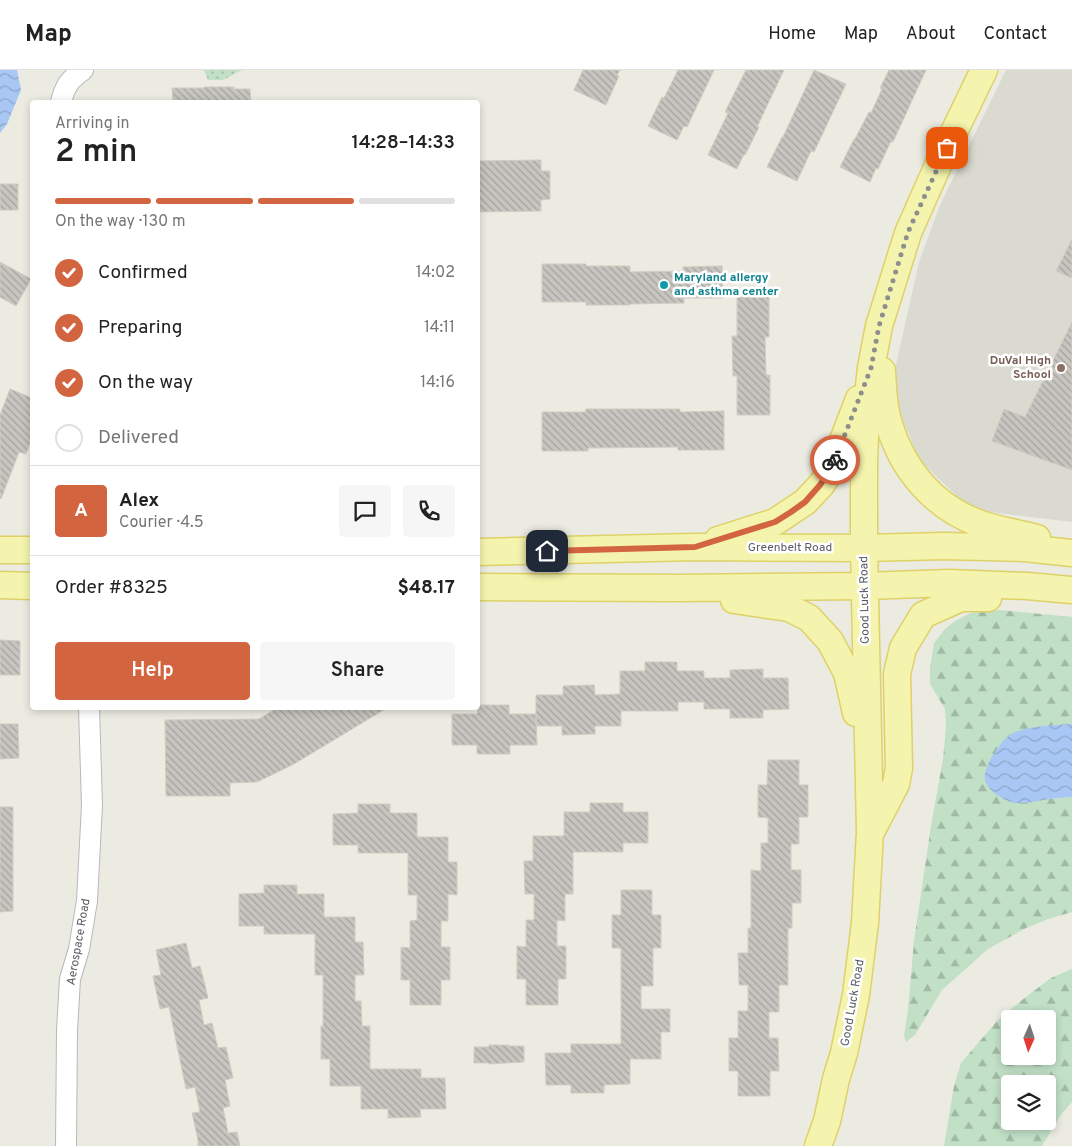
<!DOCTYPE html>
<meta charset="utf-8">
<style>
:root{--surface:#fff;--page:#f6f6f6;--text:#222;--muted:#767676;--line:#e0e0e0;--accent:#d36440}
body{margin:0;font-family:Overpass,sans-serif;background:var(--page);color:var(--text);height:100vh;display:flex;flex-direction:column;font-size:19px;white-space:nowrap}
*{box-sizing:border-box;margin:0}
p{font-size:16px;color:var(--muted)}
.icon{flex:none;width:28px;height:28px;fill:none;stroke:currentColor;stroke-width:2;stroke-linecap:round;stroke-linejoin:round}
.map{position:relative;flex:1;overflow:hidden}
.details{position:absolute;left:30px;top:30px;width:450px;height:610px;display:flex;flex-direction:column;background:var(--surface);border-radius:5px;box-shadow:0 2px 8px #0003}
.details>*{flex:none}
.needle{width:32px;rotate:183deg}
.fabs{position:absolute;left:1001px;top:940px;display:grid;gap:10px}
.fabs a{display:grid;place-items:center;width:55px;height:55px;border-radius:5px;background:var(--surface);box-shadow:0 2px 8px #0003;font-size:25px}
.pin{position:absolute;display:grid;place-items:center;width:42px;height:42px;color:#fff;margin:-21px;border-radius:10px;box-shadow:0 2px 8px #0006}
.courier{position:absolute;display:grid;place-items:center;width:50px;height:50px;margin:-25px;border:4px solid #d36440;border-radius:50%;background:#fff;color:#222;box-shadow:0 1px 6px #0007}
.summary em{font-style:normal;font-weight:600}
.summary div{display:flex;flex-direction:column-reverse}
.summary{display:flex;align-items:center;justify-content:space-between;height:85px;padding:0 25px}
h1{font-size:32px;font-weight:600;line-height:38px}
.bar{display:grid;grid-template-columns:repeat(4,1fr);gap:8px 5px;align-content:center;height:60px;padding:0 25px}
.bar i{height:6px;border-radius:4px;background:var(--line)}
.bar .active{background:var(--accent)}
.bar p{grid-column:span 4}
.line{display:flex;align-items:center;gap:12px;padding:0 25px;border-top:1px solid var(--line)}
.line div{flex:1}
.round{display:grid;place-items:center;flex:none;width:52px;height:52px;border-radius:5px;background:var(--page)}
ol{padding:0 25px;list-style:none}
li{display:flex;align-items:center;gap:15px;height:55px}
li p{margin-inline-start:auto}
li .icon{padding:5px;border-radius:50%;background:var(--accent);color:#fff;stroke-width:4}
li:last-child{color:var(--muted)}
li i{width:28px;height:28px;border:2px solid var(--line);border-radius:50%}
.button{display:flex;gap:10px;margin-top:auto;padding:10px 25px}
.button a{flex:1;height:58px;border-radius:5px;background:var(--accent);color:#fff;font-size:20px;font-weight:600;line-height:58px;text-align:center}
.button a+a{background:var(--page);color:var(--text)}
header{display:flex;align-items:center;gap:30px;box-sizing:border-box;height:70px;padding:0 25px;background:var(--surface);border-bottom:1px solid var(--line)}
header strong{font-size:24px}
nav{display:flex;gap:28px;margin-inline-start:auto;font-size:18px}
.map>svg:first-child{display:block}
.education{fill:#dbdad0}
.grass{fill:url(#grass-dots)}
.forest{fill:url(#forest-firs);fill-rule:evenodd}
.water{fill:url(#water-waves)}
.building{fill:url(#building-back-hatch);stroke:#cfcdc1}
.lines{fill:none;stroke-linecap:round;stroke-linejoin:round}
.minor-casing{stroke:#b7b8bd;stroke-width:22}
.major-casing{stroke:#dfd167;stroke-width:29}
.minor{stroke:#fff;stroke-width:20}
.major{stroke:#f4f4ae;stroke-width:26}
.done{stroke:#8d8e8e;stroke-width:5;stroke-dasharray:0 9}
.route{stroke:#d36440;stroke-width:6}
.culture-dot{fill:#0f9aa8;stroke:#fff;stroke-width:2}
.education-dot{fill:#8d6e63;stroke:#fff;stroke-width:2}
.labels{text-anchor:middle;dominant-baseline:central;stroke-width:5;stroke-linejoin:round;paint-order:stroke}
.culture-label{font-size:12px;font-weight:bold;fill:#0d838f;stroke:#fff;text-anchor:start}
.education-label{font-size:12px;font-weight:bold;fill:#785e54;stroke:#fff;text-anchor:end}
.street-label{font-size:12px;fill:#5a5c61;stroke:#fff}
</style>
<header>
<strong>Map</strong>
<nav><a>Home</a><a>Map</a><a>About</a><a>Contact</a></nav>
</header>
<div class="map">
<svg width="1072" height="1076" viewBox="0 0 1072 1076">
<defs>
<pattern id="grass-dots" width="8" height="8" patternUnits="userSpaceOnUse" patternTransform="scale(1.25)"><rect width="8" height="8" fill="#c1e0c6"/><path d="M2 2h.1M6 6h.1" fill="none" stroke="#a0b9a4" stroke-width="1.8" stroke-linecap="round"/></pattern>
<pattern id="forest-firs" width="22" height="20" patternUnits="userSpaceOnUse" patternTransform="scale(1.25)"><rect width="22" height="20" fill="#c1e0c6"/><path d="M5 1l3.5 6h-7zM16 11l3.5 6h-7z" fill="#a0b9a4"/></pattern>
<pattern id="water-waves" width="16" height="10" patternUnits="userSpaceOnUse" patternTransform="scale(1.25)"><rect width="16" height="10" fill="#a9c7f4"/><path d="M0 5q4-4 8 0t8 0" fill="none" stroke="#8da5c9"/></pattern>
<pattern id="building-back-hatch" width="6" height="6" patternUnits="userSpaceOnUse" patternTransform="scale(1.25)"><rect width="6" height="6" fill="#c7c5bf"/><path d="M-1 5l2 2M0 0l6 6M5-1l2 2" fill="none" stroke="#a5a39f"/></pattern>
</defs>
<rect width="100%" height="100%" fill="#ebebe2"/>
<path class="education" d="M1006,0H1072V452L982,441L961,430L919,390L898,337L895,299L919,192L940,135Z"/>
<path class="grass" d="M204,0H242L223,10H208Z"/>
<path class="forest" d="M1000,540L1072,547V654C1051,655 1032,658 1012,664L1051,729L1072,727V842L1048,849L1026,858L988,879L942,920L915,965L906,972L904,966L908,940L914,871L931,756L943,689L946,657L945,639L930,614V599L934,573L945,559L955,551L971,543Z
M1072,899V1032L1062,1043L1042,1076H944L954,1016L961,993L997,951L1022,930L1051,908ZM1010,949H1048V986H1010ZM1010,1014H1048V1051H1010Z"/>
<path class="water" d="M0,0H17L21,20L7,54L0,63Z
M1072,654V727C1064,728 1057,728 1049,729C1037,731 1022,735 1011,732C1001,729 987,719 985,710C982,698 1001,670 1011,664C1026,656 1055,655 1072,654Z"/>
<path class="building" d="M583,0H620L617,5L619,6L606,35L574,20Z
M678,0H714L687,57L684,56L677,70L648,56L662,27L664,28Z
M746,0H784L757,57H759L745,85L744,84L737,99L708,85L728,43L725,42Z
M814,0L846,14L814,82L811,81L797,111L767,97L782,67H783Z
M889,0H926L893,72L891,71L878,99L876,98L870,112L840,97L854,69H855L869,42L871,43L882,19L880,18Z
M204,17H234V19H250L251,32H173L172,18H204Z
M541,90V101H550V129L541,130V141L478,142V91Z
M0,114H18V140H0Z
M1072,169V208L1056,201Z
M0,192L31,209L16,236L0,227Z
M542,194H586V196H630V202L683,201V197L722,196L723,228H684V233L630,234V235H586V232H542Z
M737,227H769V267H765L766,305H770V345H737V306H733L732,266H737Z
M1072,252V400L992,371L1004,339L1025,347Z
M10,319L32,328V368L26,384L19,382L1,429L0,428V345Z
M586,339H680V342L724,341V380H678V377L588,378V381H542V342H585Z
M0,570L20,571V605H0Z
M645,592H677V601H704V608H730V600L763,599V608H788L789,639L763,640V648H730V639H704V632H678V641H621V656H595V664L562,665V656H536V625H563V616L594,615L595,625L620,624V601H645Z
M478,635H509V644H536L537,675H510V684H477V675H452V644H477Z
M277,638H387L294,694L257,712L230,713V726H166L165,650L259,649Z
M0,654H18L19,688L0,689Z
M768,690H799V715H808V747H799V774H791V800H801V833H792V858H788V915H779V942H769V968H778L779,1001H770V1026H738V1001H729V968H738V941H748V915H739L738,883H748V858H751V800L761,801V773H768V748L758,747V715H767Z
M590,733H623V742H648V773H623V782H573V824H565V851L557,850V876H566V909H558V935H526V909H517V876L526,877V850H534V824H525L524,791H533V766H564V742H590Z
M358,734H390V743H417V767H448V792H457V825L448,824V851H441V877H450V910H441V935H410V910H401V877L410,878V851L417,850V825H408V783H358V775H333V744L358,743Z
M0,737H13V841L0,842Z
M264,815H297V824H324V847H355V872H363L364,905H355V931H361L362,956H370V999H421V1008H445L446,1039H420L421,1047L388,1048V1039H361V1016H330V989H321V956H323V905H315V864H264V856H239V824L264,823Z
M621,820H652V845H661V878H653V916H641V939H670V962H661V989H630V1014L604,1015V1023H571V1015H546L545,983H571V974H621V878H612V845H621Z
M186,873L192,898L200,896L205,915L208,928L199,930L204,955L212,953L218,978L226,977L233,1008L225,1010L230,1036L223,1038L228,1063L237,1062L240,1076H198V1070L192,1043L200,1042L195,1017L186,1019L169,937L160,939L153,906L161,905L156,880Z
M489,975H509V976H524V992L489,994V993H474V977H489Z"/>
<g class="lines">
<defs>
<path id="minor" d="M61,32C65,16 69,10 83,0
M66,1076L67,960L70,909L79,879L87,831L92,735L89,638"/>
<path id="major" d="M882,301C883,318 883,337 889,354C902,399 933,436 978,453C996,460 1018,463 1037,468
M718,470L775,452L805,432L821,415L832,399L859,329
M0,480H32
M478,482L695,477L864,478L944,476L1025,478L1072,483
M0,515L32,516
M478,517L681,518L865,516L949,513L1027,516L1072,520
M734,530L789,538L809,548L830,571L847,603L856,643
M872,760L896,714L899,698L897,604L903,578L923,545L961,528H988
M818,1076L827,1051L836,1009L844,983L856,925L865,853L870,762L864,478V391L866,343L871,298L879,256L908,163L939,93L984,0"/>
</defs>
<use href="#minor" class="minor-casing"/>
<use href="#major" class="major-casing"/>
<use href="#minor" class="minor"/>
<use href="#major" class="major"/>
</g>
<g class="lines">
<path class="done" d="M835,390L871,298L879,256L908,162L947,78"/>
<path class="route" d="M547,481L695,477L775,452L791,442L805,432L820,415L832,398L835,390"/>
</g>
<circle class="culture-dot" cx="664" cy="215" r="5"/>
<circle class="education-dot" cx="1061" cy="298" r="5"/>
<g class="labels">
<g class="culture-label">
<text x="674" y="208">Maryland allergy<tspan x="674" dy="14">and asthma center</tspan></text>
</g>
<g class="education-label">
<text x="1051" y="291">DuVal High<tspan x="1051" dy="14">School</tspan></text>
</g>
<g class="street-label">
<text x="790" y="478">Greenbelt Road</text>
<text transform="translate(865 530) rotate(-91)">Good Luck Road</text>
<text transform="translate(79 872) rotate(-80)">Aerospace Road</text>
<text transform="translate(853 933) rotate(-80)">Good Luck Road</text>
</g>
</g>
</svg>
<div class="fabs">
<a><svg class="needle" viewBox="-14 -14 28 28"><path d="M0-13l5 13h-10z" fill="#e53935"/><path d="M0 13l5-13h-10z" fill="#767676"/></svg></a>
<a><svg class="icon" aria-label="layers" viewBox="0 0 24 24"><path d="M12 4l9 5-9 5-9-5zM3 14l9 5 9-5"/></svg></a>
</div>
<div class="pin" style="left:947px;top:78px;background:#ea580c"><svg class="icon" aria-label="bag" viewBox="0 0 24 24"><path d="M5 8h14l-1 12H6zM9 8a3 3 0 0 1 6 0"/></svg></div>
<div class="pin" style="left:547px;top:481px;background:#1f2937"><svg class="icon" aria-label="home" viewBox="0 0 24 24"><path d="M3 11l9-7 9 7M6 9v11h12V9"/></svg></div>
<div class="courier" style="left:835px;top:390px"><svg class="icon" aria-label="bike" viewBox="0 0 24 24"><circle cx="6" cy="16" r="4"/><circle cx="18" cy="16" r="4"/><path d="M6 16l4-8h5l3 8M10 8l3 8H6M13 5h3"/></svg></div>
<section class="details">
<div class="summary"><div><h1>2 min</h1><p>Arriving in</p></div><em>14:28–14:33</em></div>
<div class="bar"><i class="active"></i><i class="active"></i><i class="active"></i><i></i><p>On the way · 130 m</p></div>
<ol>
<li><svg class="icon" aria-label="check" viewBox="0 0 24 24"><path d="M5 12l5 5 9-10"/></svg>Confirmed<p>14:02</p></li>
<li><svg class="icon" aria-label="check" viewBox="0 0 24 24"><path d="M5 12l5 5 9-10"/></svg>Preparing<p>14:11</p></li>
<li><svg class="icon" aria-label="check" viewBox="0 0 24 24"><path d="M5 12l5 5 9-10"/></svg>On the way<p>14:16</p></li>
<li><i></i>Delivered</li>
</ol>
<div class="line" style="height:90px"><b class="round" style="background:var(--accent);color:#fff">A</b><div><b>Alex</b><p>Courier · 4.5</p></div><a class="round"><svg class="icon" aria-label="chat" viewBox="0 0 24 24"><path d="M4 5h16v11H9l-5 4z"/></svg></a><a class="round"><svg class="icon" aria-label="phone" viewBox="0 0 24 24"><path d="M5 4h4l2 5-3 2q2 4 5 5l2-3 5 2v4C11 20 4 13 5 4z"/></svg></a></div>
<div class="line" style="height:65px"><div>Order #8325</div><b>$48.17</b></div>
<div class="button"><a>Help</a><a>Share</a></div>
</section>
</div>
